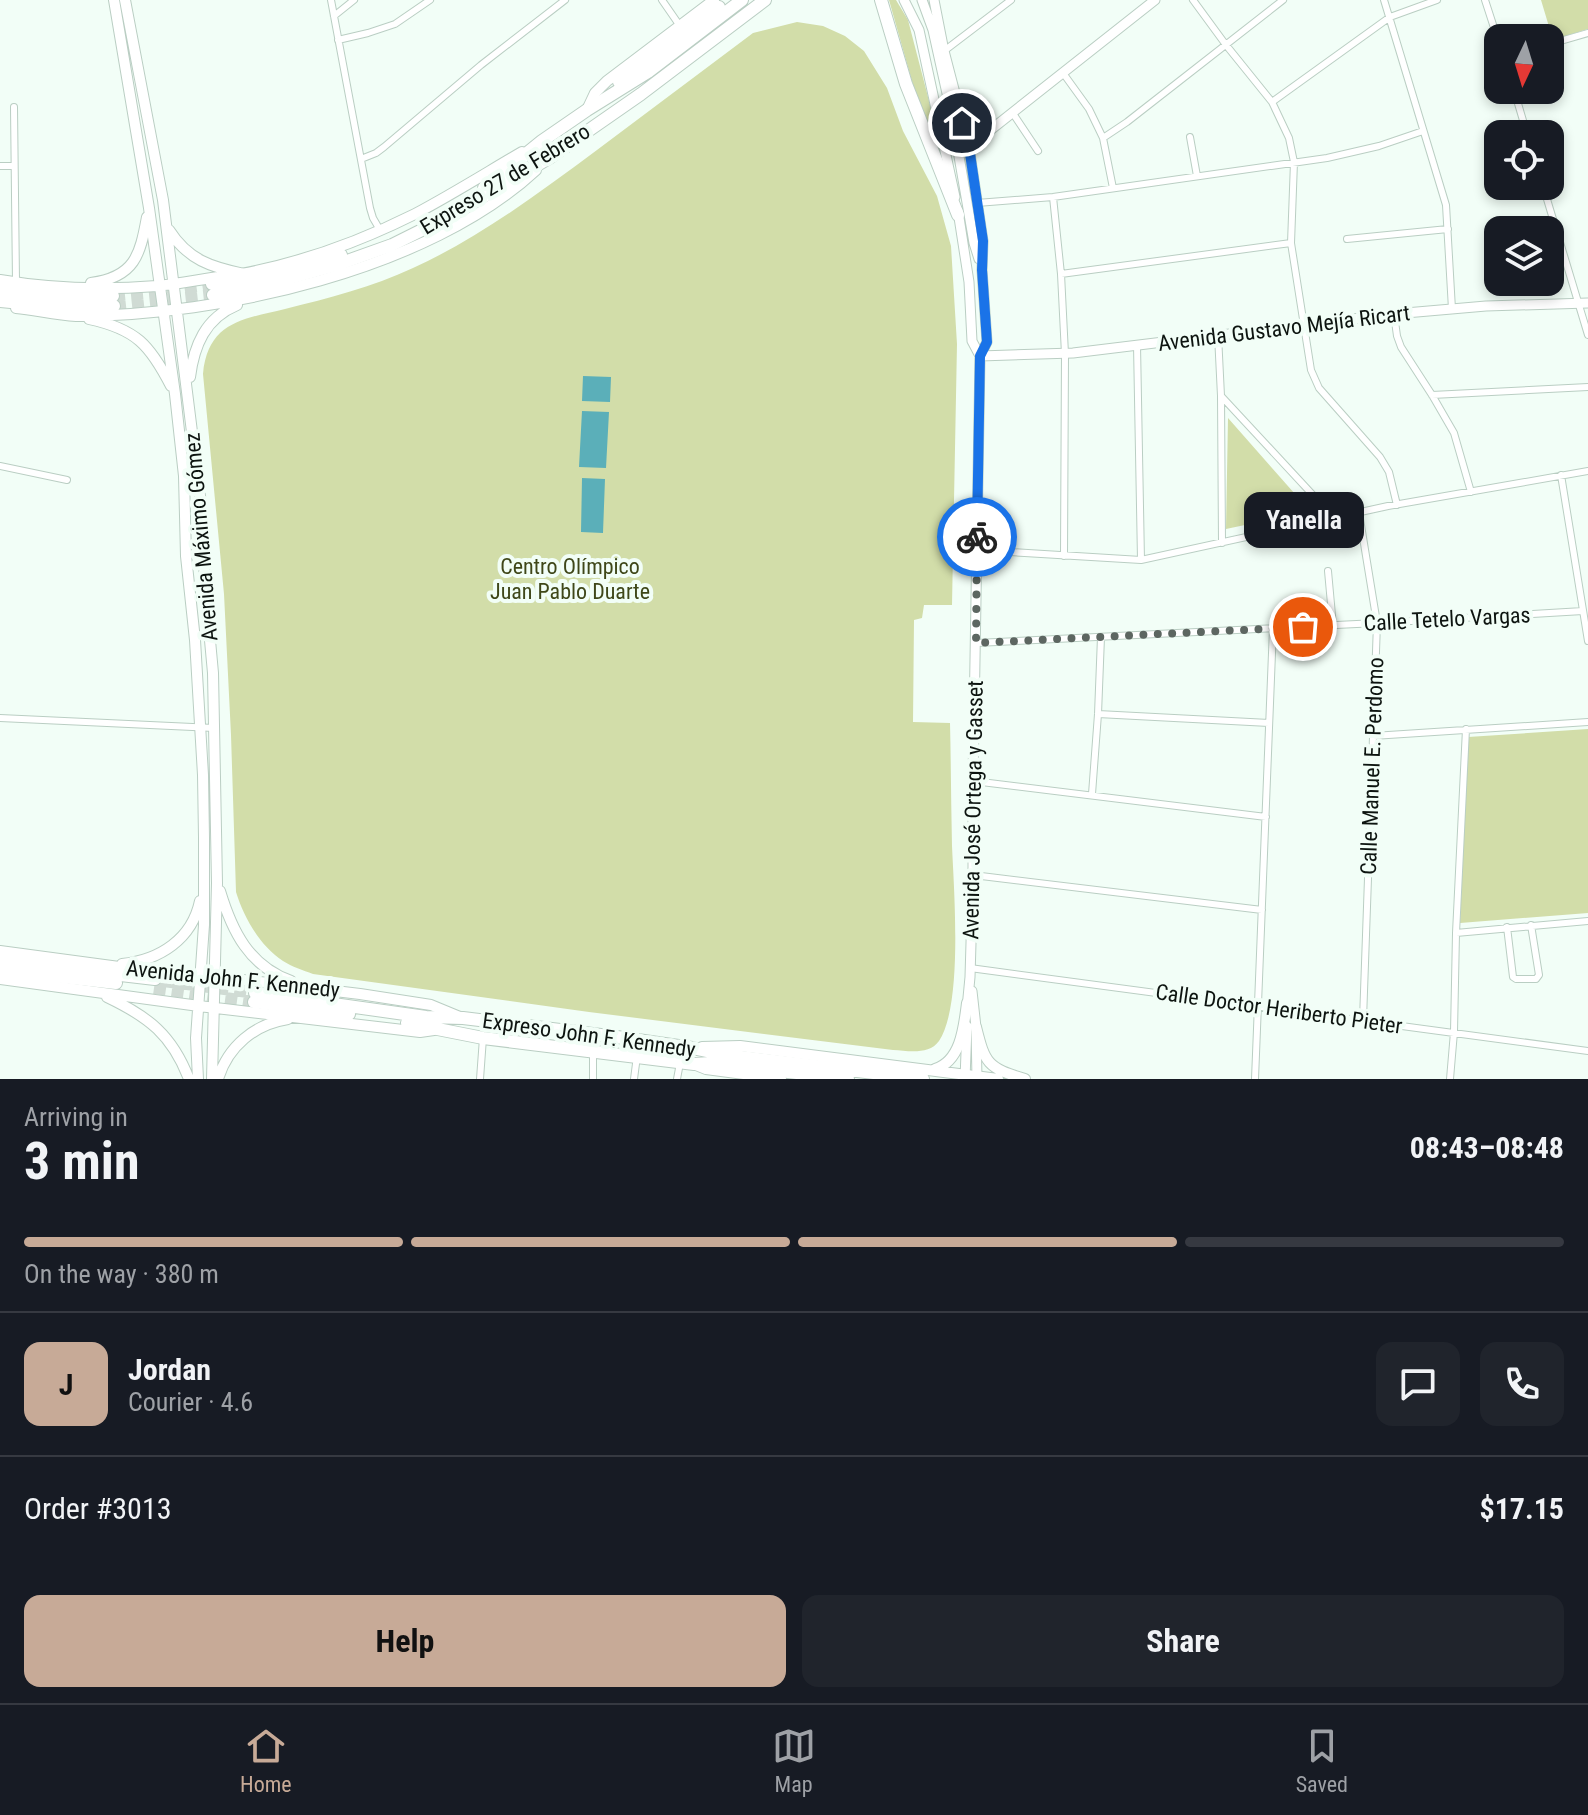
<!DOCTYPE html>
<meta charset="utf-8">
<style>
:root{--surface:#171b24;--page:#20242c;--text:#f1f3f6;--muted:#9ea1a6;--line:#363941;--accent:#c7aa97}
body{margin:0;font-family:"Roboto Condensed",sans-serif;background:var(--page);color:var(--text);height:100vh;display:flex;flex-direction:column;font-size:30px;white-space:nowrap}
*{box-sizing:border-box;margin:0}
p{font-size:26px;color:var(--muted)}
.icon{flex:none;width:44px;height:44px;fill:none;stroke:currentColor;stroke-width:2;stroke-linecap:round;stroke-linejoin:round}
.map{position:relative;height:1079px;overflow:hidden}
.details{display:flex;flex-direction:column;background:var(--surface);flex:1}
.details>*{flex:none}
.needle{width:52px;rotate:184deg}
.tools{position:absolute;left:1484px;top:24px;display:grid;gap:16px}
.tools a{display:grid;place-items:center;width:80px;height:80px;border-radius:16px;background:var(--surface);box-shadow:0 4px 12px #0003;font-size:40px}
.pin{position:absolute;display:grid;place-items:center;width:68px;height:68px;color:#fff;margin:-34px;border:4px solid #fff;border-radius:50%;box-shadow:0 2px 8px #0007}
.courier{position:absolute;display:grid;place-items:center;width:80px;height:80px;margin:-40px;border:6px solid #1a73e8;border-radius:50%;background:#fff;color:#222;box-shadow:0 2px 10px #0007}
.bubble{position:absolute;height:56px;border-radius:16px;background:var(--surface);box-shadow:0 4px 12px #0003;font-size:26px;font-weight:700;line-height:56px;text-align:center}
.headline em{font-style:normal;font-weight:700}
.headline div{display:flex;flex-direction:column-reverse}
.headline{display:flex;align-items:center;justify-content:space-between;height:136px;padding:0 24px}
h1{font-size:52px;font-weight:700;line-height:60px}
.bar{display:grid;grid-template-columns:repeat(4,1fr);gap:12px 8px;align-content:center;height:96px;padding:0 24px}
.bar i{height:10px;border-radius:6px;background:var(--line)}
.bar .current{background:var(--accent)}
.bar p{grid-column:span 4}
.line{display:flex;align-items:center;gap:20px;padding:0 24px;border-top:2px solid var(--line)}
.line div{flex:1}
.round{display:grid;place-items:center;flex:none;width:84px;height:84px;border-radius:16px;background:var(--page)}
.primary-button{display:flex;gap:16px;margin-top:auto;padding:16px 24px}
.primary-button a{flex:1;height:92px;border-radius:16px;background:var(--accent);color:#111;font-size:32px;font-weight:700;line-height:92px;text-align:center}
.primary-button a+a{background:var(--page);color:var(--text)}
.tab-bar{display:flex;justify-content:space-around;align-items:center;height:112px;border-top:2px solid var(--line);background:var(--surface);font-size:22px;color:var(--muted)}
.tab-bar a{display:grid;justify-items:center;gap:4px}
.tab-bar .current{color:var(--accent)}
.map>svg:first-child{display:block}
.green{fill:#d2dda9}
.water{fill:#5bafb9}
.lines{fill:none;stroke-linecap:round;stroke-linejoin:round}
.highway-tunnel{stroke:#d0dbd4;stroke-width:12;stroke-dasharray:12 6;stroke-linecap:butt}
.street-casing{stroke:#bacec3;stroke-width:8}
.secondary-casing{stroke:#bacec3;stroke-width:11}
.primary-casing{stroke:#bacec3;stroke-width:12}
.highway-casing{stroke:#bacec3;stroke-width:14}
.street{stroke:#fff;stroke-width:6}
.secondary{stroke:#fff;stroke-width:9}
.primary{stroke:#fff;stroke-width:10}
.highway{stroke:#fff;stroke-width:12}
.done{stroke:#5d6661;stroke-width:8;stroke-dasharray:0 14.4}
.route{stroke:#1a73e8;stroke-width:10}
.labels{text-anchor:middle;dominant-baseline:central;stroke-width:8;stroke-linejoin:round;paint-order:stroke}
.street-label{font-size:22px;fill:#0d1410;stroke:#f2fef7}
.park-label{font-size:22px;fill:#3f4719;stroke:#f2fef7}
</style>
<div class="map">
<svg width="1588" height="1079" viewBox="0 0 1588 1079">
<rect width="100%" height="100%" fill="#f2fef7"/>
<path class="green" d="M889,0H896L908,20L947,170L921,113Z
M1541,0H1588V29L1553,40Z
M797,22L823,26L845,36L864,51L887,88L903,131L937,196L951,246L957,344L952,605H924L922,618L914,620L913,722L950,723C951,764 951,805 952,846C954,891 963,1005 939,1041C929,1055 909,1051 893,1050L589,1012L313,974C303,970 292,967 283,961C260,946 244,918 236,892L231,735L224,594L203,374C208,322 243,319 285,309C329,298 372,287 413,268C479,238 539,193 597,150C649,111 701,72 753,33Z
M1228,418L1310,511L1226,529Z
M1588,729V913L1460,923L1468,737Z"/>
<path class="water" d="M583,376L611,377L610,402L582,401Z
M582,411L609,412L606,468L579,467Z
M582,478L605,479L603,533L581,532Z"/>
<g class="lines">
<path class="highway-tunnel" d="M113,296L156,292L212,284
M114,306L213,295
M163,981L255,993
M154,988L254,1002"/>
<defs>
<path id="street" d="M331,0L370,208L373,218L380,230
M662,0L680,26
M1193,0L1226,45L1272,102L1289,138L1294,162L1291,243L1311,370L1319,388L1380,457L1389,472L1397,505
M1384,0L1446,205L1452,309
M1485,0L1498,40
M334,16L354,0
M338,40L368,33L395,24L430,0
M1550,44L1588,33
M944,51L1011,0
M1063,73L1089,109L1103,138L1113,188
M1514,90L1527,134
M1272,102L1390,17L1437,0
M14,107L16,282
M1012,112L1038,151
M1190,137L1197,176
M1103,138L1127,122L1283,0
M361,159L376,153L384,147L481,65L565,0
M0,166H14
M1543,186L1588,335
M1053,197L1061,274L1065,354L1064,556
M977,203L1053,197L1327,158L1379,146L1423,131
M1347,239L1448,229
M1061,274L1291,243
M1394,314L1397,336L1401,347L1432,395L1454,433L1471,492
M1218,335L1221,396L1222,543
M1137,345L1141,560
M1432,395L1588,387
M1222,397L1312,494L1322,520
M0,466L67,480
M1561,475L1588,641
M1359,513L1377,623L1363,1020
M977,550L1141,560L1388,506L1588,471
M1328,571L1333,626
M976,643L1377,623L1583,611
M1098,714L1269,723
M0,718L214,728
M1373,736L1588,722
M973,781L1266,817
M1092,794L1098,714L1101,637
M973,875L1262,910
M1507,927L1513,977L1516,979H1536L1539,975L1531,925
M1456,933L1588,921
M970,968L1588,1051
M480,1079L483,1038
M593,1079V1051
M634,1079L637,1056
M677,1079L680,1063
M1255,1079L1273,628
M1450,1079L1454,1032L1456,933L1466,729"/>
<path id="secondary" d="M904,0L919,30L955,197
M922,0L933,30L952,116L974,243L979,259
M934,0L944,51L969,147L983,241L982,270L987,342L980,356L973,781V875L970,977L967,1008
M969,147L1155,0
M958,211L969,282L972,341L980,356
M980,356L1073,353L1394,314L1486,306L1588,303
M972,991L976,1027L977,1079
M965,1079L967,1026"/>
<path id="primary" d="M114,0L149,208L175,394L184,476L186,556L195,640L203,775L204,838V925L196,1038L198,1079
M125,0L163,200L202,512L205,586L213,673L217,883L212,1079
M587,110L595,93L607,81L714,0
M169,230C188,260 211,267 244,274
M241,274C300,263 361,241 415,214C451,195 486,173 522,152
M0,280C52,289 105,290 157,286C179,284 202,279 225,276
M91,283C135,277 140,255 147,217
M16,308C36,310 56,315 76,316C220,316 429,270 536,170
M89,319C136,329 150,345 171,386
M190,377C194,346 205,318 237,305
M220,891C232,931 249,966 291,981
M0,951L134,969L201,975L360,994L431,1005L460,1017
M122,964C160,960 192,939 200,901
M0,979L199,1006L420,1032L434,1030
M107,997C149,1017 172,1035 189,1079
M976,1027C985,1063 987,1068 1025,1079
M702,1047L740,1046L998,1079
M696,1065L706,1069L781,1079
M935,1069C961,1061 964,1027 967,1003
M218,1079C228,1046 255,1024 288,1019"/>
<path id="highway" d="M881,0L906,84L958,215
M619,82L719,7
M484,188L542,141L587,110L648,72L742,0
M212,284L263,276L341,255
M0,290L57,295L113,296
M213,295L279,281L336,265L392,245L456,213L549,158L641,94L765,0
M0,301L52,306H114
M0,961L155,979
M0,970L116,983
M255,993L426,1017L463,1018L617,1037L692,1048L725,1055L923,1079
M254,1002L349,1014
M407,1023L483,1038L694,1064L711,1063L848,1079"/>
</defs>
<use href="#street" class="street-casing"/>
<use href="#secondary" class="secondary-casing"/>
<use href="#primary" class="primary-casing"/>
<use href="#highway" class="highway-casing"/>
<use href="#street" class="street"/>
<use href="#secondary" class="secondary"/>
<use href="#primary" class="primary"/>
<use href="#highway" class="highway"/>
</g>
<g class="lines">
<path class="done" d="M977,537L976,643L1303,627"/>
<path class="route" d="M962,123L969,147L983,241L982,270L987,342L980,356L977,537"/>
</g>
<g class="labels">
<g class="street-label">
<text transform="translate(505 179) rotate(-31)">Expreso 27 de Febrero</text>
<text transform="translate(1284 328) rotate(-7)">Avenida Gustavo Mejía Ricart</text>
<text transform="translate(201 537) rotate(-95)">Avenida Máximo Gómez</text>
<text transform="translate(1447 619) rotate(-3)">Calle Tetelo Vargas</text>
<text transform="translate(1372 766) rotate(-88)">Calle Manuel E. Perdomo</text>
<text transform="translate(973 810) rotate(-89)">Avenida José Ortega y Gasset</text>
<text transform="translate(233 979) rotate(6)">Avenida John F. Kennedy</text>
<text transform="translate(1279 1009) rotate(8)">Calle Doctor Heriberto Pieter</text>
<text transform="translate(589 1035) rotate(8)">Expreso John F. Kennedy</text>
</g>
<g class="park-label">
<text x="570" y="566">Centro Olímpico<tspan x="570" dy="25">Juan Pablo Duarte</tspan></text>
</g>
</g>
</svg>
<div class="tools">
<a><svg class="needle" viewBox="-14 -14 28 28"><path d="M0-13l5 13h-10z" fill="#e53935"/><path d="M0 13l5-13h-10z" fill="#9ea1a6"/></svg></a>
<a><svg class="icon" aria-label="locate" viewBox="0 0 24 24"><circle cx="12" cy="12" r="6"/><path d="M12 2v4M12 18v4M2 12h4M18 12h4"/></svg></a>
<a><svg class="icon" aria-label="layers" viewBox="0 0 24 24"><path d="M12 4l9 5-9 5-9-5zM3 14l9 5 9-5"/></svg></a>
</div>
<div class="pin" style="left:1303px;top:627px;background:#ea580c"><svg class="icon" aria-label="bag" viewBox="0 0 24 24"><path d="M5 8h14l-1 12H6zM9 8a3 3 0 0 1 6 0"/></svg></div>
<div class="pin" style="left:962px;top:123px;background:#1f2937"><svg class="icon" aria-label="home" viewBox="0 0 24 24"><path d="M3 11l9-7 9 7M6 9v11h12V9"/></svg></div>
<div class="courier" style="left:977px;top:537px"><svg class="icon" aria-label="bike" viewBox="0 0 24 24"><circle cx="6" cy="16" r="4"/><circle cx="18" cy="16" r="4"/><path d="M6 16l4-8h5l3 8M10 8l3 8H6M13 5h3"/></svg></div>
<div class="bubble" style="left:1244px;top:492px;width:120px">Yanella</div>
</div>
<section class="details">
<div class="headline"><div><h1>3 min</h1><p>Arriving in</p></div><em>08:43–08:48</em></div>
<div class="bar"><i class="current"></i><i class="current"></i><i class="current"></i><i></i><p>On the way · 380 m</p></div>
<div class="line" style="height:144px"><b class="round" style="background:var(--accent);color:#111">J</b><div><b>Jordan</b><p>Courier · 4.6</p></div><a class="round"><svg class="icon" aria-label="chat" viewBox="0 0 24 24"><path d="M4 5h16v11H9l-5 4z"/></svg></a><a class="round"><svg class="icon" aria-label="phone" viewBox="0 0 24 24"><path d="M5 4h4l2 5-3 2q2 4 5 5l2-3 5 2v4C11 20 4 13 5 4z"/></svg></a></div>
<div class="line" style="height:104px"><div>Order #3013</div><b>$17.15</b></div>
<div class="primary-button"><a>Help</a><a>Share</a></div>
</section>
<nav class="tab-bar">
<a class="current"><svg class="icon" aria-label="home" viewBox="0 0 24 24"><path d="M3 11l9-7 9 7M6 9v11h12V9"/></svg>Home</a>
<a><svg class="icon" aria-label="map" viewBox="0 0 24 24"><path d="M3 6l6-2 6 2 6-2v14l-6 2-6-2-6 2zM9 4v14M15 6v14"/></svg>Map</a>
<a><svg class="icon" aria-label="saved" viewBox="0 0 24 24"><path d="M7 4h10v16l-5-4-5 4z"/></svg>Saved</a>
</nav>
